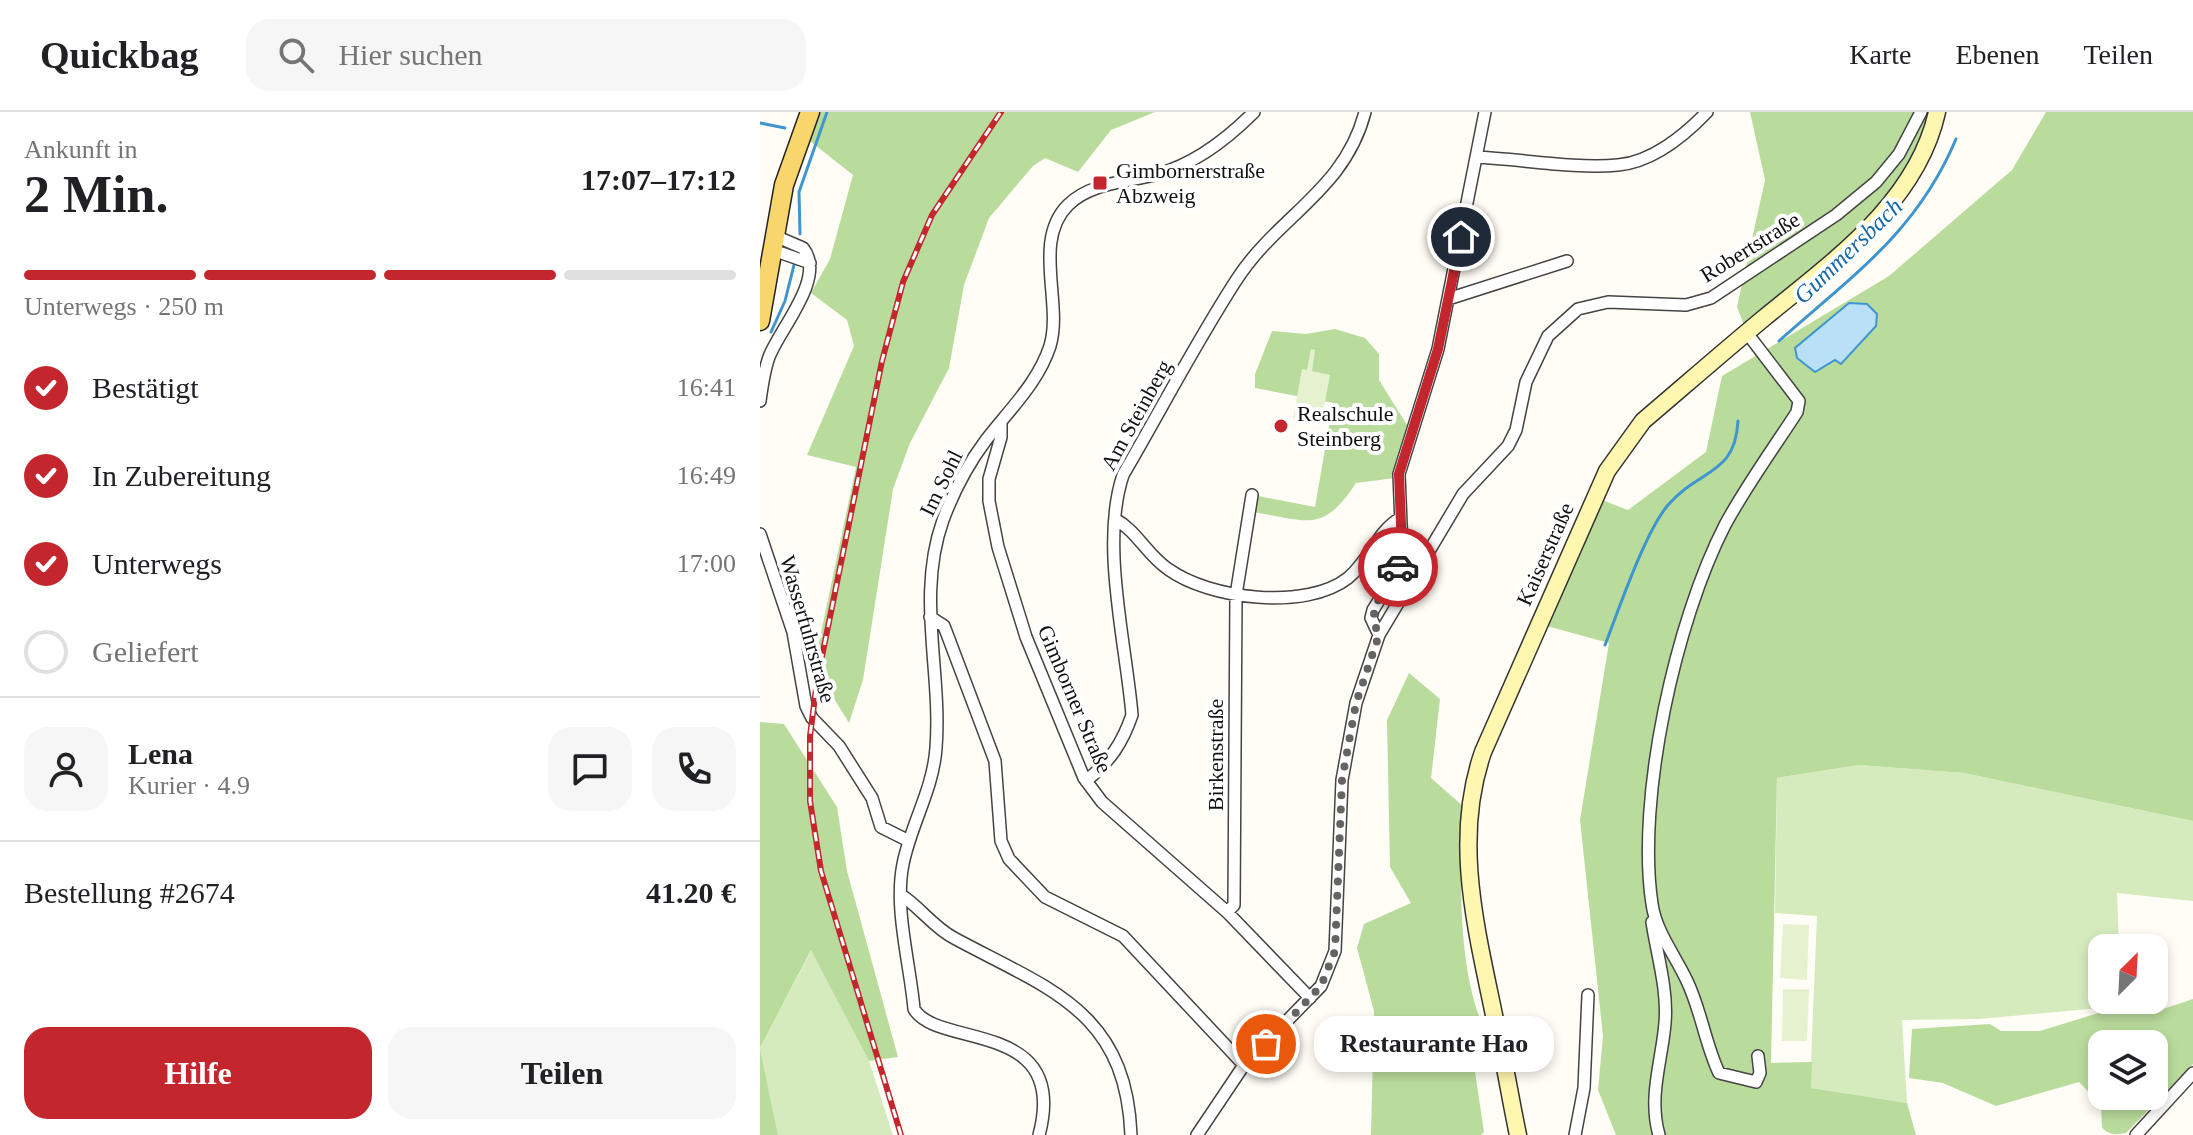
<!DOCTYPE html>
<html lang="de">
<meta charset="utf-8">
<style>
:root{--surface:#fff;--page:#f6f6f6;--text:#202124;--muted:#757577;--line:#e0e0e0;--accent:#c4262e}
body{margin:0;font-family:"Times New Roman",serif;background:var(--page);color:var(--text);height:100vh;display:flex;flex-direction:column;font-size:30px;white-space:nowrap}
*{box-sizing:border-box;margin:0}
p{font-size:26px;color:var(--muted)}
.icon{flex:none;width:44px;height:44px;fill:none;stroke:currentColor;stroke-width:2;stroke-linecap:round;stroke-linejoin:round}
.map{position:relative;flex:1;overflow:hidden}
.panel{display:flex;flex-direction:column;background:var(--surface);width:760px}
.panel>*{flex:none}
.needle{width:52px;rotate:24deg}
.fabs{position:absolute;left:1328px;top:822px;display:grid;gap:16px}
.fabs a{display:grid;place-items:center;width:80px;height:80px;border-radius:16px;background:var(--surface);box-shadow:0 4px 12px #0003;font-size:40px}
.pin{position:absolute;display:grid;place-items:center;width:68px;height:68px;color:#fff;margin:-34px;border:4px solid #fff;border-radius:50%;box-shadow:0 2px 8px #0007}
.courier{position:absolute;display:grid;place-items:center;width:80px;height:80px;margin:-40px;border:6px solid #c4262e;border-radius:50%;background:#fff;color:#222;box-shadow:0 2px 10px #0007}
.bubble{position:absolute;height:56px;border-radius:24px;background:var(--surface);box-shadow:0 4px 12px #0003;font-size:26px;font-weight:800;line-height:56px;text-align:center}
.summary em{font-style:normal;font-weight:800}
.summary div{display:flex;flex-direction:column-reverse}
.summary{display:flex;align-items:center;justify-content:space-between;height:136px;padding:0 24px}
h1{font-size:52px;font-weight:800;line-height:60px}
.bar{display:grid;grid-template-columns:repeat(4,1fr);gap:12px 8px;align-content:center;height:96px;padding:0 24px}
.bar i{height:10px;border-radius:6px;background:var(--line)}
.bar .on{background:var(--accent)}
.bar p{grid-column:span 4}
.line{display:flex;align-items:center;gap:20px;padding:0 24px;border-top:2px solid var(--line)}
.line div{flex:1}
.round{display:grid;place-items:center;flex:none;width:84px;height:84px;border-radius:24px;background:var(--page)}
ol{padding:0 24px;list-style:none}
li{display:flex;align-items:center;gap:24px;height:88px}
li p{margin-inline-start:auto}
li .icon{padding:8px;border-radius:50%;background:var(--accent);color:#fff;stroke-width:4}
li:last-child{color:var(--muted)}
li i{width:44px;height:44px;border:4px solid var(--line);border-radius:50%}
.cta{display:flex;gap:16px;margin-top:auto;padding:16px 24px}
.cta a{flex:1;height:92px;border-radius:24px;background:var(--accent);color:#fff;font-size:32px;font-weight:800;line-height:92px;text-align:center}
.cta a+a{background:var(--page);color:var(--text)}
header{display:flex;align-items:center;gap:48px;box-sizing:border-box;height:112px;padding:0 40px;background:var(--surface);border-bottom:2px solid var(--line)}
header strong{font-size:38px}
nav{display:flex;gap:44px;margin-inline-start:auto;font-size:28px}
.search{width:560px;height:72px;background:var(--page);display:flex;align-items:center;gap:20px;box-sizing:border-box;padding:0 28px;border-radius:24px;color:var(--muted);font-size:30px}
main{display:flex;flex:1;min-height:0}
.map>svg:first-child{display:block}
.green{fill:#d5ebbd}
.forest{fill:#b9dc9c;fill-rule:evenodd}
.pitch{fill:#e6f2cf}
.water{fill:#b9e0f7;stroke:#3f96cf;stroke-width:2}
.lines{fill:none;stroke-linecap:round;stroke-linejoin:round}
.stream{stroke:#3f96cf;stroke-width:3}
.street-casing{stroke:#444;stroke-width:14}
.secondary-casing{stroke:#333;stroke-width:19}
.primary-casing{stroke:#222;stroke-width:21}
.street{stroke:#fff;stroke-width:11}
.secondary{stroke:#fff6b0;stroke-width:16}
.primary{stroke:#f9d66b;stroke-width:18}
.rail-casing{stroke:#c4262e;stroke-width:6}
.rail{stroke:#fff;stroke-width:3;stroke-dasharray:9;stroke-linecap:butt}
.done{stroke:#646461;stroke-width:8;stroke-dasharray:0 14.4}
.route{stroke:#c4262e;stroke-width:10}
.poi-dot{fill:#c4262e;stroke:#fff;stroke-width:3}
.labels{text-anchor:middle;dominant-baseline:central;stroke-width:8;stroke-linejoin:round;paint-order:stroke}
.poi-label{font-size:22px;fill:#111;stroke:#fff;text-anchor:start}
.street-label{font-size:22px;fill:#111;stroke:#fff}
.water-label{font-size:24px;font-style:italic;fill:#1768a6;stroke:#fff}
</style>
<header>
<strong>Quickbag</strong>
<div class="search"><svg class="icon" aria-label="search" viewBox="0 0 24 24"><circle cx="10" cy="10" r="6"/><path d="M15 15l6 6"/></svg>Hier suchen</div>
<nav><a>Karte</a><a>Ebenen</a><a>Teilen</a></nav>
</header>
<main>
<section class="panel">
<div class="summary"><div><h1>2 Min.</h1><p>Ankunft in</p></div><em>17:07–17:12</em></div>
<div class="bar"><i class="on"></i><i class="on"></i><i class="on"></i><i></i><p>Unterwegs · 250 m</p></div>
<ol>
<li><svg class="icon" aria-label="check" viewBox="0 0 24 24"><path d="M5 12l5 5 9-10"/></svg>Bestätigt<p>16:41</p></li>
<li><svg class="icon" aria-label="check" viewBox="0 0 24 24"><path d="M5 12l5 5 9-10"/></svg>In Zubereitung<p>16:49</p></li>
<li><svg class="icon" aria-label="check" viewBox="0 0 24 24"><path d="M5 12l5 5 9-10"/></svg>Unterwegs<p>17:00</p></li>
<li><i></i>Geliefert</li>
</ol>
<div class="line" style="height:144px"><a class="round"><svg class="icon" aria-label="person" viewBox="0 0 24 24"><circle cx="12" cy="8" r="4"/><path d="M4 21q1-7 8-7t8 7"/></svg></a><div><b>Lena</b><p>Kurier · 4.9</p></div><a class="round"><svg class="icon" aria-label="chat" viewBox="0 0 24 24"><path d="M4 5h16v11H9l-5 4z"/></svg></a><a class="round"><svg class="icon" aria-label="phone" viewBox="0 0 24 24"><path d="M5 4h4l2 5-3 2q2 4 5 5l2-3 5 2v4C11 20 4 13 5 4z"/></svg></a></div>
<div class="line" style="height:104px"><div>Bestellung #2674</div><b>41.20 €</b></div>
<div class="cta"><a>Hilfe</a><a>Teilen</a></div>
</section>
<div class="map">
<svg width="1433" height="1023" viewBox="0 0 1433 1023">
<rect width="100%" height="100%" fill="#fffdf5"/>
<path class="green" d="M1099,653L1204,661L1433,709V789L1357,781L1359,836H1342V888H1361V894L1219,907L1142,908L1147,991L1050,976L1057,804L1015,801L1017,666Z
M52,837L109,949L133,1023H18L0,936Z"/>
<path class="forest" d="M61,0H395L351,18L318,60L285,46L273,54L229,106L204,173L189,256L150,331L133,377L103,568L89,611L54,554L96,355L47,343L94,234L87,208L51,181L70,147L93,63L50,29Z
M990,0H1177L1147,71L987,221L977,195L1005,68Z
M1286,0H1433V709L1204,661L1099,653L1017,666L1011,951L1052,950L1051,976L1147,991L1156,1023H856L838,978L843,924L820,708L849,531L772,510L829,383L868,398L946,340L962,264L1129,164L1252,58Z
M575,217L605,226L619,242V268L647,313L635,366L596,371C562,423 547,408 492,400L498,384L555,395L573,291L495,276V262L512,219L546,222Z
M649,561L680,587L671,666L704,695C699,759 697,863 726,920L710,926L724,1020L721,1023H611L614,899L597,836L604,812L651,791L630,755L627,608Z
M0,610L24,612L77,695L87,759L138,945L109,949L51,838L0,936L18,1023H0Z
M1433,887V952L1366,1021C1355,1023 1350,1023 1342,1016L1341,993L1319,970L1236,994L1183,971L1149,966L1152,917L1230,912L1241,919H1280L1361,894L1394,900ZM1342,932H1394V984H1342Z"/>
<path class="pitch" d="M551,237L555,238L552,259L570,263L561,312L533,307L542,257L547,258Z
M1023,812L1049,813L1047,868L1020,866Z
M1023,877H1049L1047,929H1022Z"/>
<path class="water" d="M1089,191L1107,192L1117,202L1116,214L1081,252L1075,248L1055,260L1037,246L1035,236Z"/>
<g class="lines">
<path class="stream" d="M0,11L25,16
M40,122L39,80L67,0
M11,220L25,189L34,153
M1019,229C1092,164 1157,120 1196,27
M845,533C859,497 885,420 908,393C940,356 975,364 978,309"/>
<defs>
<path id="street" d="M716,45C761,47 814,57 858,53C892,50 925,23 947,0
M13,138L50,151
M688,187L807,149
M987,221L1039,289L1037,300C1013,337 986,374 965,413C916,508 876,686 892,792C896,820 915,843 927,869C941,898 945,931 959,961L996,970L1000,961L998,944
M0,289C2,274 4,259 9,245C20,216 67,165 43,136L15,124
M241,312V325L229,367V389L238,435L266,525L324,666L342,690L467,800L550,886
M355,407C377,419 387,443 408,457C449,487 546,499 588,466C609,449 617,420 639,407
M0,422L33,520L46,594L52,606L79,634L112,686L121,715L149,729
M170,505L184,514L235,649L241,729L249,747L285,785L363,824L484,953
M619,523L611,506L613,498L634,464L642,437L639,362L678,237L725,0
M326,669C350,649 362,632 372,603C366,531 340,432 363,363C401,298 436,230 477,167C518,104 585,78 605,0
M141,783C160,795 173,815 194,826C288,877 366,898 371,1023
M467,800L474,793L476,483L492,383
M892,810C897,843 908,878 905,911C902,949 888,984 899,1023
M279,1023C310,906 177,937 154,897C150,851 134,797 143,752C151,712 173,678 176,636C182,559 156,484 183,408C193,381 208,352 226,328C249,298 278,271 290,234C303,191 272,129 308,93C331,70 369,70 398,62C435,52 468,26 494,0
M437,1023L484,953L561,874L575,839L582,668L596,591L619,523L703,382L748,334L756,318L766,270L788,224L818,197L848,190L926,193L951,186L1076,103L1116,70L1139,42L1161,0
M815,1023L824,976L828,883
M1376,1023L1433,961"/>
<path id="secondary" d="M758,1023C750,985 744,946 735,908C717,819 692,729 723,640L847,359L883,309C923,275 963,240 1004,206C1072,150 1157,91 1177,0"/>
<path id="primary" d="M0,209L24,73L50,0"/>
</defs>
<use href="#street" class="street-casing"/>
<use href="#secondary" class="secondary-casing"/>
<use href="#primary" class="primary-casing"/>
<use href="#street" class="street"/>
<use href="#secondary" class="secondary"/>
<use href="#primary" class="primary"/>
<defs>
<path id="rail" d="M141,1023L61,759L50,689V624L57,569L122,249L143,170L172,103L241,0"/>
</defs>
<use href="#rail" class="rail-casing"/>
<use href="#rail" class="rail"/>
</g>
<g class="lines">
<path class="done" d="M506,932L561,874L575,839L582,668L596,591L619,523C604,493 626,482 638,455"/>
<path class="route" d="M638,455L642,437L639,362L678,237L701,125"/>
</g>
<g class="poi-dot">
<rect x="332" y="63" width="16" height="16" rx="4"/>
<circle cx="521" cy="314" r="8"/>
</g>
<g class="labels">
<g class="poi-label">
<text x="356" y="58">Gimbornerstraße<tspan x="356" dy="25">Abzweig</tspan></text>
<text x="537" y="301">Realschule<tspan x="537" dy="25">Steinberg</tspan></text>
</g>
<g class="street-label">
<text transform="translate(990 135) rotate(-32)">Robertstraße</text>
<text transform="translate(376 303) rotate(-61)">Am Steinberg</text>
<text transform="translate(181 371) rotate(-64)">Im Sohl</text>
<text transform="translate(785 442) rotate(-66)">Kaiserstraße</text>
<text transform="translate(48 517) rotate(74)">Wasserfuhrstraße</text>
<text transform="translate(315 587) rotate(67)">Gimborner Straße</text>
<text transform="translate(455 643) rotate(-90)">Birkenstraße</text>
</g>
<g class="water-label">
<text transform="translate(1088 139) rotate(-44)">Gummersbach</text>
</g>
</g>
</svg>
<div class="fabs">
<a><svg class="needle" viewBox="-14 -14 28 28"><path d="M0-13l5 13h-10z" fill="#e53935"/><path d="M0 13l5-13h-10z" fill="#757577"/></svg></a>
<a><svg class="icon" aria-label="layers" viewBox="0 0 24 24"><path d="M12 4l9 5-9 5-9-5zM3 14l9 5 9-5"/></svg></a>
</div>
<div class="pin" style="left:506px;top:932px;background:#ea580c"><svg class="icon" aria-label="bag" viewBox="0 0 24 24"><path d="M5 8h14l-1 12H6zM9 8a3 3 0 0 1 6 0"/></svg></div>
<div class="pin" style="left:701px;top:125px;background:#1f2937"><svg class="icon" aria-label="home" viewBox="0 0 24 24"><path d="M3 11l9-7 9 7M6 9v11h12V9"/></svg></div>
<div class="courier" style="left:638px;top:455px"><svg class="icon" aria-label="car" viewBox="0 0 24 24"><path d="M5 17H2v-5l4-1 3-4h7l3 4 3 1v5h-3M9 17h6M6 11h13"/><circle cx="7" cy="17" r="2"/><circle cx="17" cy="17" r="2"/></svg></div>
<div class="bubble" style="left:554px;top:904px;width:240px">Restaurante Hao</div>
</div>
</main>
